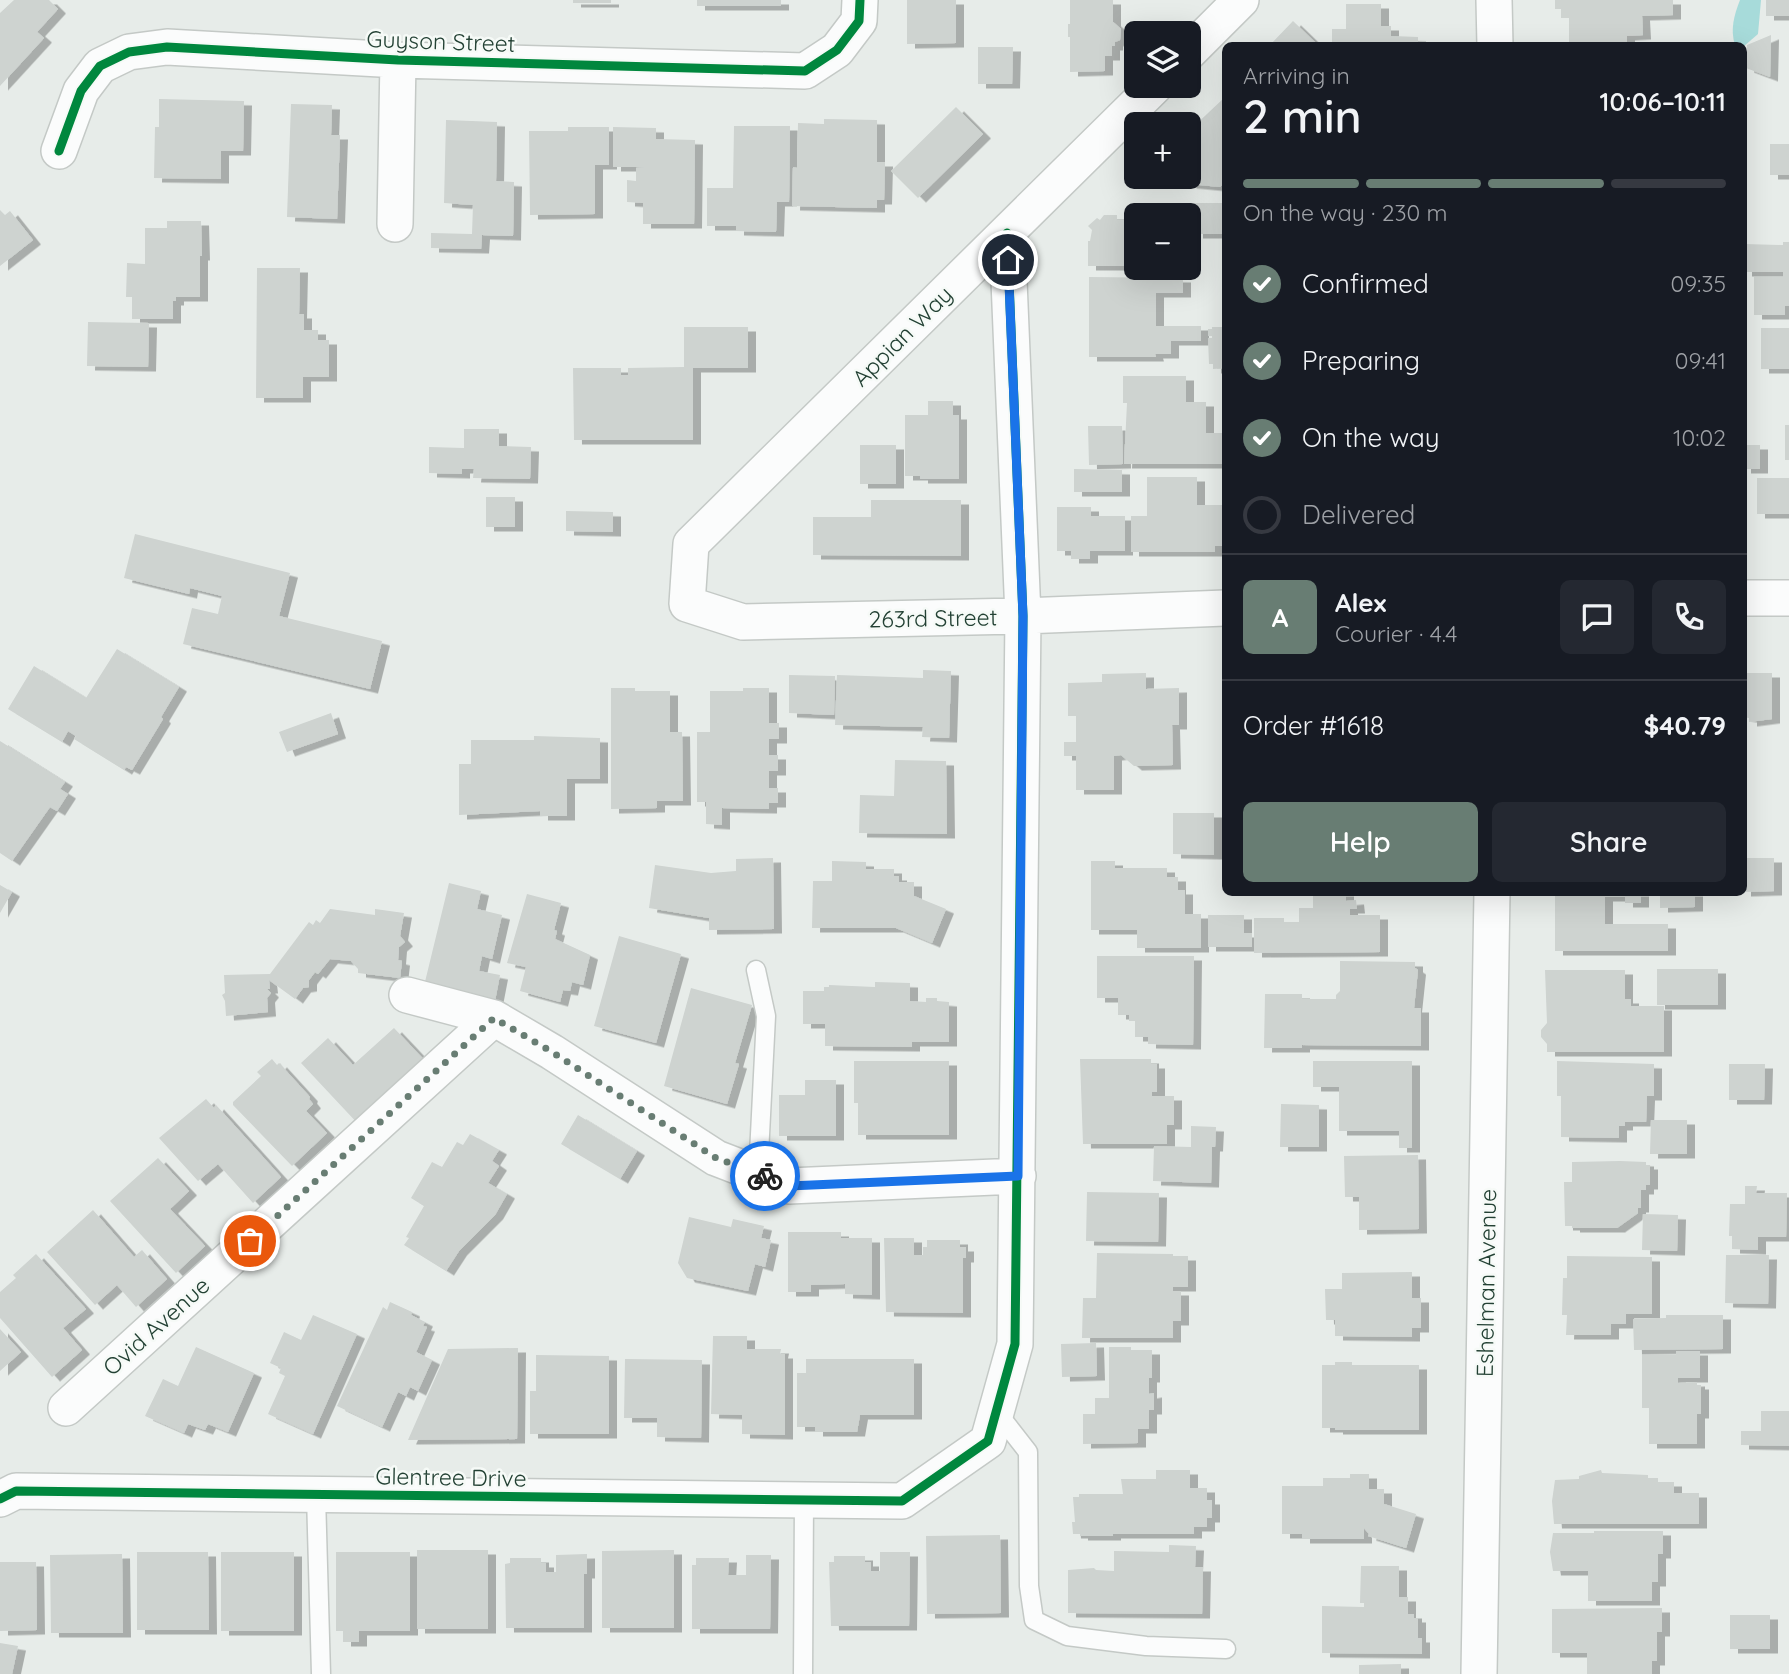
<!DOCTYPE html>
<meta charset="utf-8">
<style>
:root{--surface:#171b24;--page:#242831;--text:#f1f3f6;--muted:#9ea1a6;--line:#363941;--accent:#687d73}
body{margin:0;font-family:Quicksand,sans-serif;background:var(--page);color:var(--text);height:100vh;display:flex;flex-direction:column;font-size:26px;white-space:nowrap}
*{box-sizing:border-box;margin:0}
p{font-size:23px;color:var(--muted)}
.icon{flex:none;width:38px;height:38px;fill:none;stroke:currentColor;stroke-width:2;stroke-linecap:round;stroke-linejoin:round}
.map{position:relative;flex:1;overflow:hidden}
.details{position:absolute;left:1222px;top:42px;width:525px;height:854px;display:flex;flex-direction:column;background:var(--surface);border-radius:10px;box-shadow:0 7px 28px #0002}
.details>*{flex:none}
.fabs{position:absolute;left:1124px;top:21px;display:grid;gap:14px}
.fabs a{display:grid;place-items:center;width:77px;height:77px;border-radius:10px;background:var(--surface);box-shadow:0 7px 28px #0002;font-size:35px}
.pin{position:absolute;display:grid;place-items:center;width:60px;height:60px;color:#fff;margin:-30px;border:4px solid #fff;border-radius:50%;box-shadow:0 2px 7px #0007}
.courier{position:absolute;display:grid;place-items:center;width:70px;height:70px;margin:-35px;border:5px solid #1a73e8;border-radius:50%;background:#fff;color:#222;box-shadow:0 2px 9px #0007}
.headline em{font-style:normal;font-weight:600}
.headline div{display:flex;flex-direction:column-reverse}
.headline{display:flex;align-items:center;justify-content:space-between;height:119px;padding:0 21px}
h1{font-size:46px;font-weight:600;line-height:52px}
.bar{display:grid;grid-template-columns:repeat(4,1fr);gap:10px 7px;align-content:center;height:84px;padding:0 21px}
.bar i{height:9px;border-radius:5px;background:var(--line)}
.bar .current{background:var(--accent)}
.bar p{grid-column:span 4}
.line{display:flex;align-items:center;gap:18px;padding:0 21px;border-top:2px solid var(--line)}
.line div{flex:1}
.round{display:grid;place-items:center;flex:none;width:74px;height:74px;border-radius:10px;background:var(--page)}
ol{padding:0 21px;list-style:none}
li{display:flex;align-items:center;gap:21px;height:77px}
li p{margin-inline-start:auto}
li .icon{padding:7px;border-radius:50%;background:var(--accent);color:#fff;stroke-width:4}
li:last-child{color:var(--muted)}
li i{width:38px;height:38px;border:4px solid var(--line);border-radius:50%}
.primary-button{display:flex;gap:14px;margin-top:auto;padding:14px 21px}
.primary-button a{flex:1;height:80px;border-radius:10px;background:var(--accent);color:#fff;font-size:28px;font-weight:600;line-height:80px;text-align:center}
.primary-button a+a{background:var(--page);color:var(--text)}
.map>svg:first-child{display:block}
.water{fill:#a7dbda}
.building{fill:#ced3d0;filter:url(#shadow)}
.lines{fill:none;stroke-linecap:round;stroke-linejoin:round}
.lane-casing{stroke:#c4c9c6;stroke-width:21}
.street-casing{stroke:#c4c9c6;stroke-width:38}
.lane{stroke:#fbfcfc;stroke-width:18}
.street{stroke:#fbfcfc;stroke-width:35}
.cycleway-casing{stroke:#f6faf7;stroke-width:13}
.cycleway{stroke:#00873e;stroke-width:9}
.done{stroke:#687d73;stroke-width:7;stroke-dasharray:0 12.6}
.route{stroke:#1a73e8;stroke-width:9}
.labels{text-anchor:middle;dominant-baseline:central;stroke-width:5;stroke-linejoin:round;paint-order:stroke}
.street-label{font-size:23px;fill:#234134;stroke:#f6faf7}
</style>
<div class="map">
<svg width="1789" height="1674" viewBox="0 0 1789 1674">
<defs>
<filter id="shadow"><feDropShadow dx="8" dy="4.5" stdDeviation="0" flood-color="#0004"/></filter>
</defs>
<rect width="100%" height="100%" fill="#e7ece9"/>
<path class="water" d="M1740,0H1761L1758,34L1743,47L1735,45C1730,30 1734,15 1740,0Z"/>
<path class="building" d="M14,0H49L58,9L37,32L44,38L0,86V13Z
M573,0H611V3H573Z
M697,0H781V6H697Z
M907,0H956V43L907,44Z
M1070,0H1113V22L1121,29L1120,40L1115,42V46H1112V56H1105V71L1070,72V37H1068V24H1070Z
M1555,0H1673V15L1642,16L1643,35L1627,36V45L1569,46V18H1561V9H1555Z
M1766,0H1789V16H1766Z
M1346,4H1381V26H1391V36L1418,37V46H1332V29H1346Z
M1293,21L1319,46H1269Z
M1771,35L1770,77L1746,68L1747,45Z
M978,47H1013L1012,84H978Z
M1225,97V182L1220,187L1189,184L1182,177H1188V139L1193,134L1190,130Z
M159,99L244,101L243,151H221V179L154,178L155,127H159Z
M291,104L332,105L331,135H340L337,219L287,217Z
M956,107L983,134L918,198L891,171Z
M824,119L877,120V162H885L884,200H877V208L792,206L793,167L797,168L798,123L824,124Z
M446,120L497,122L496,181L514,182L513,236L482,235L481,249L431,248V233L472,234L473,205L444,203Z
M734,126H790L789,202H777L776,232L736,231V226H707V188H733Z
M568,127H609V165H595V214L530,215L529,131H568Z
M613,127L656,128V139L695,140L694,224H643V203L627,202V180L636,181V168L644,167H613Z
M1770,144H1789V175H1770Z
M1195,203H1225V234H1195V229H1190V206H1195Z
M0,210L5,215L10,211L33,240L0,266Z
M1104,215H1117V220H1133V215H1136V266H1088V241H1090L1092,230L1088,226L1097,218L1100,220Z
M167,221H201L202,256H200V297H176V301H173V319H132V297H126L127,263L145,264V228H167Z
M1783,242H1789V306H1785V315H1754V277H1783V272H1744V244L1783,245Z
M257,268H300L299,314H304V330H318V340H329V377H303V398H256Z
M1089,277L1183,278V293H1156V326H1201V341H1171V354H1155L1156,357H1089Z
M88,322L149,323L148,367L87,366Z
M684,327H748V368H693V440H574L573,368H621V375H628V368L684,367Z
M1212,327H1225V368L1213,369V364H1209L1208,338H1212V336H1208V329H1212Z
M1761,328H1789V369H1761Z
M1123,376H1186V402H1206V433H1225V464H1124L1127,403H1123Z
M928,401H953V415H959V479H920V476H905V415H928Z
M1785,425H1789V460H1785Z
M1088,426H1122L1123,464L1089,465Z
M464,429H499V446L531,447L530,479L473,478L474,469H462V474L429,473V447L464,448Z
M860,445H896V484H860Z
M1743,445H1760V469H1743Z
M1074,469L1122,470V492H1074Z
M1147,477H1197V505H1225V546H1215V552H1131V516H1147Z
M1757,478H1789V514H1757Z
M486,497H515V527H486Z
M871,500H961V556L813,555V517H871Z
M1057,507H1091V516H1125V551H1090V559H1071V551H1057Z
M566,511L613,512V532L566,531Z
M135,534L290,573L279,616L382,641L370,689L183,644L192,608L218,614L222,596L190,588L189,594L124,578Z
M117,649L179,687L161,717L163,719L132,770L126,767L124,770L74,739L76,736L68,731L62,742L8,709L34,666L86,698Z
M923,670L951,671L949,738L922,737L923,727L835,725L837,675L923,678Z
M1146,673V689L1179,688V725H1172L1173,765L1134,766L1121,755L1114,756V790H1076V756H1064V742H1076V716H1068V683L1102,682V674Z
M1743,673H1772V719L1749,722V718L1743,717Z
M789,675L835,676L834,715L789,713Z
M611,688H635V691H670V732H682L683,801H657V808L611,809Z
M743,688H769V723H779V739H769V755H778V771H769V788H778V803H769V809L722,808V825L706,824V802H697V732H710V691H743Z
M331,713L338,734L287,752L279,732Z
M534,736L600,738V779H567V816H540V811L459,815V764H471V740H534Z
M0,741L65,782L60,789L68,794L57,811L50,807L12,861L0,853Z
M895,760L946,761L947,834L859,833L860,795L894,796Z
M1173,813H1214V855L1173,854Z
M773,858L774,929L709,930V918L649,908L655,865L711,873L736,871V859Z
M1743,858H1774V891L1743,892Z
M832,861L866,862V869H894V876H899V882H914V896L946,909L932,943L896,928H812L813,881H832Z
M1091,861H1115V868H1167V877H1178V890H1185V914H1201V948H1137V930H1091Z
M449,883L481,891L477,909L502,915L492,959L482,956L479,971L500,975L494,1006L423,990Z
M0,885L12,892L0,913Z
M1313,892H1346V901L1356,900L1357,909H1350V915H1380V952L1254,953V918H1284V922H1299V908H1313Z
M1555,892H1641V903H1625V897H1605V924H1668V951H1555Z
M1660,892H1695V907L1660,908Z
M527,894L561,903L554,930L557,931L555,939L590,955L583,985L572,982L570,991L563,990L560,1002L520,991L526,967L507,963Z
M330,909L375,915V909L404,913L400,936L405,942L399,947L398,960L402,961L400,978L358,973V969L351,961L330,959L318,974L315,972L309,980V987L303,988L295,999L269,980L270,989H267L271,993L267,998L268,1012L226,1016L225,1001L222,995L225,993L224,975L270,974L309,922L313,925L316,920L320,923Z
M1208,915H1244V933H1252V947H1208Z
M619,936L681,954L656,1043L594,1026Z
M1097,956H1194L1193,1045L1148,1044V1037H1135V1021H1129V1015H1118V998H1097Z
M1340,961L1415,962V968L1418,970L1414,1008H1421V1046L1302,1045V1048H1264L1265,994H1302V999H1336V995L1340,991Z
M1657,969H1718V1005H1657Z
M1545,970H1625V999H1631V1006H1664V1052H1547V1044L1541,1037V1030L1547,1023Z
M875,982L910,983V1001L926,1002V998H937V1001L949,1002V1042H912V1047L825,1046V1024H803V991H824V987H829V985L875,987Z
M691,988L752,1005L735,1063L739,1064L727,1104L664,1086Z
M394,1028L428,1064L360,1126L301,1063L328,1038L353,1065Z
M272,1059L277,1065L279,1063L310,1097L309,1099L313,1104L306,1111L327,1133L292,1166L233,1105V1102L261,1076L257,1072Z
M1080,1059H1151V1064H1157V1092H1152V1096H1174V1125H1167V1144H1083Z
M854,1061H949V1135H858V1103H854Z
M1313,1061H1412V1148H1399V1131H1339V1087H1313Z
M1557,1061L1654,1064V1096H1647L1646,1122H1625V1126H1619V1138L1561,1137V1096H1557Z
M1729,1064H1765L1764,1100H1729Z
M805,1080H836V1136H779V1095H805Z
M206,1099L214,1108L216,1105L281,1177L253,1203L218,1164L198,1181L159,1138Z
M1281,1104L1319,1105V1147H1280Z
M578,1115L637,1151L620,1179L561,1144Z
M1651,1120H1687V1154H1650Z
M1191,1126L1216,1127L1215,1147H1212L1211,1183L1153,1181L1154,1146L1191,1147Z
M470,1134L499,1150L492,1161L499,1166L488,1183L507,1194L495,1215L459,1251L446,1271L404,1245L409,1238L406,1237L424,1206L411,1198L432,1162L442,1167L457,1142L463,1145Z
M1418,1155L1419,1229L1359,1230V1197H1345L1344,1156Z
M158,1158L189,1191L170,1209L205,1246L176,1273L110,1201Z
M1620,1161L1646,1162V1165H1650V1185H1646V1190H1641V1208H1638V1213L1617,1228H1572V1226H1565L1564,1182H1572V1162Z
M1745,1186H1757L1756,1193H1787L1786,1237H1758V1250L1732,1249V1236H1729L1730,1204H1745Z
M1087,1192L1159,1193L1158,1242L1086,1241Z
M93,1210L134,1257L142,1250L167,1279L136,1307L117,1285L95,1305L47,1252Z
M1643,1214L1678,1215L1677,1251L1642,1250Z
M689,1217L731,1227L733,1219L764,1226L761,1238L771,1240L765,1267L755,1264L748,1291L687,1278L678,1263Z
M788,1232H841V1238H872V1295L845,1294V1284L811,1285V1292H788Z
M884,1238H914V1255H923V1247H927V1240H960V1247H966V1258H963V1313L886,1312Z
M1097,1253L1173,1254V1256H1188V1287H1173V1291H1181V1321H1173V1338H1082L1083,1298H1096Z
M36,1254L86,1309L63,1328L82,1350L52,1377L0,1318V1292L16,1278L13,1275Z
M1726,1255H1769L1768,1304L1725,1303Z
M1567,1256L1652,1257V1314H1626V1324H1611V1335H1566L1567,1315H1562L1563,1278H1567Z
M1412,1272V1298H1421V1328H1412V1337L1335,1336V1320H1326L1325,1289H1342V1273Z
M390,1302L412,1312L411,1315L425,1322L423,1326L427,1327L416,1352L432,1360L418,1391L410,1387L406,1396L398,1392L382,1427L337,1406L383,1307L387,1310Z
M313,1315L357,1334L313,1434L268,1414L285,1376L279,1373L281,1368L270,1363L284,1332L301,1340Z
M1666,1315H1723V1349L1634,1350L1633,1319L1666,1318Z
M0,1329L21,1352L0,1371Z
M713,1336H747V1349H781L780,1354H785V1435L742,1434V1415L711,1414Z
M1096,1343L1097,1376L1062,1377L1061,1344Z
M196,1347L254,1373L228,1432L208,1424L205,1430L188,1424L184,1433L145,1416L163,1379L178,1386Z
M1109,1347H1131V1350H1152V1378H1149V1394L1154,1393V1410H1149V1429H1138V1443L1083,1444V1414H1095V1398H1109Z
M518,1348L517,1439L408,1440L448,1349Z
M1676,1351H1700V1378H1678V1383L1697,1382V1385H1701V1414H1697V1444H1649V1408H1642V1355H1676Z
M536,1355L609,1356V1434H530V1391H536Z
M625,1359L702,1360L701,1438L657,1437V1418H624Z
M806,1359H914V1415H860L857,1432H815V1427H797V1373H806Z
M1335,1362H1352V1365H1419V1430H1335V1428H1322V1365H1335Z
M1761,1411H1789V1446L1741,1445V1431H1761Z
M1156,1470H1190V1488H1207V1500H1212V1518H1207V1527H1194V1534H1113V1536H1080V1534H1073L1072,1522H1075L1073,1497H1079V1494H1123L1121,1479H1156Z
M1601,1470L1602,1473L1648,1475V1478H1658V1482H1674V1493H1699V1524H1554L1552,1501L1555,1480L1579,1479V1476Z
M1350,1474H1369V1489H1384V1504L1416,1514L1406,1548L1368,1536L1369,1534L1364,1528V1539H1302V1534H1282V1486H1323V1478H1350Z
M1594,1531H1663V1554H1658V1582H1652V1601H1588V1571H1553L1550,1552L1553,1533H1594Z
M1000,1535L1001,1613L927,1614L926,1536Z
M1169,1545L1196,1546L1195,1567H1203L1202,1614L1068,1613V1570L1094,1568L1096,1570L1114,1571V1551L1169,1552Z
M417,1550H488V1629H417Z
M674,1550V1628H602V1551Z
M137,1552H208L209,1630H137Z
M221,1552H294V1631H221Z
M336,1552H410V1631H359V1642H343V1631H336Z
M880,1552H910L909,1626H831L829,1562H834V1556H865V1562H871V1571H880Z
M122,1554L123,1633H51L50,1555Z
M587,1554V1574H584V1628H506L505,1564L510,1563V1558H541V1563H546V1572H556V1555Z
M746,1555H771L770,1629H692V1565H696V1558H729L728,1575H746Z
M0,1562H36L37,1630L0,1631Z
M1361,1566H1399V1597H1408V1614H1414V1618H1418V1638H1422V1654L1322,1653V1606L1364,1607V1603H1360Z
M1662,1608V1632H1657V1661H1652V1674H1587V1653H1552V1609Z
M1730,1615H1770V1649H1730Z
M0,1643L18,1646L12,1674H0Z
M1401,1664V1674H1359V1665Z"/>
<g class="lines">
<defs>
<path id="lane" d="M756,970L766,1016L758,1174
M996,1411L1028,1452L1029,1586L1034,1620L1067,1636L1146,1646L1226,1649
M316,1495L321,1674
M803,1674L804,1500"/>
<path id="street" d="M1494,0L1495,46
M1188,53L1241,0
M1155,86L691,544L687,604L743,622L1023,616L1225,608
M59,151L81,91L100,66L129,52L167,47L398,60L805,71L837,50L859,21L860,0
M395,224L398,60
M1743,598H1789
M407,995L494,1018L552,1052L716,1158L789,1186L1018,1176
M66,1408L494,1018
M0,1499L16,1491L902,1501L988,1441L1015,1344L1023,616L1007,233
M1479,1674L1492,892"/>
</defs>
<use href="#lane" class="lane-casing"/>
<use href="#street" class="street-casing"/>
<use href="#lane" class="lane"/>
<use href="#street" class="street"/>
<defs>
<path id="cycleway" d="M59,151L81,91L100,66L129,52L167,47L398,60L805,71L837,50L859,21L860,0
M0,1499L16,1491L902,1501L988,1441L1015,1344L1023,616L1007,233"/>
</defs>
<use href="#cycleway" class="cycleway-casing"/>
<use href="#cycleway" class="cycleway"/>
</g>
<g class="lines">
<path class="done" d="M250,1241L494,1018L552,1052L716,1158L765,1176"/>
<path class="route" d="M765,1176L789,1186L1018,1176L1023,616L1008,260"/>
</g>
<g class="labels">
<g class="street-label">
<text transform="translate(441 41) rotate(2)">Guyson Street</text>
<text transform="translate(902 336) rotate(-45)">Appian Way</text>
<text transform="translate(933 618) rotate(-1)">263rd Street</text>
<text transform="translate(1486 1283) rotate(-89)">Eshelman Avenue</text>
<text transform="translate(156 1326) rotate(-42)">Ovid Avenue</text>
<text transform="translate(451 1477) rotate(1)">Glentree Drive</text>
</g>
</g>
</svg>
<div class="fabs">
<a><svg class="icon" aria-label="layers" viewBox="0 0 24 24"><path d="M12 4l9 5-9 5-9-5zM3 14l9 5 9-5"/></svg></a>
<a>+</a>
<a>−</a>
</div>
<div class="pin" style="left:250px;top:1241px;background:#ea580c"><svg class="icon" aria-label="bag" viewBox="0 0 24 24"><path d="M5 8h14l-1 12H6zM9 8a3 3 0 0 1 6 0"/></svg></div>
<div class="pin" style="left:1008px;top:260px;background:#1f2937"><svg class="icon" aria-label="home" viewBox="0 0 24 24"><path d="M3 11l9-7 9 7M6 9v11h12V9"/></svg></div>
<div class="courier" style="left:765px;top:1176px"><svg class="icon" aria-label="bike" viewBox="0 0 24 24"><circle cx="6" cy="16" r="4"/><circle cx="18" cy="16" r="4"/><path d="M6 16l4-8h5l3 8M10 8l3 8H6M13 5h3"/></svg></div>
<section class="details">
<div class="headline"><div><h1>2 min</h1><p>Arriving in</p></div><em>10:06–10:11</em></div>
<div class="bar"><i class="current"></i><i class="current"></i><i class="current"></i><i></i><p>On the way · 230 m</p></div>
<ol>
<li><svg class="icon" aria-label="check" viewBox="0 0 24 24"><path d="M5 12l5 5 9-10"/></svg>Confirmed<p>09:35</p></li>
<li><svg class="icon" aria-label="check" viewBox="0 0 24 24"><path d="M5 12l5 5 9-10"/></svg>Preparing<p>09:41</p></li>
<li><svg class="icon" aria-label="check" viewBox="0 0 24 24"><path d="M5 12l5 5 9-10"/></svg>On the way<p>10:02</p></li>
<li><i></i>Delivered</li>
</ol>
<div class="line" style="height:126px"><b class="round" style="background:var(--accent);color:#fff">A</b><div><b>Alex</b><p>Courier · 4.4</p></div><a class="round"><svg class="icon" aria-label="chat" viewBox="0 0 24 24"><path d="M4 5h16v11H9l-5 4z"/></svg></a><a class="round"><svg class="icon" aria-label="phone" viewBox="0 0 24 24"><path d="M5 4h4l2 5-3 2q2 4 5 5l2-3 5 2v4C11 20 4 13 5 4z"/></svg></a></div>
<div class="line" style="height:91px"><div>Order #1618</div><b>$40.79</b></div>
<div class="primary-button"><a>Help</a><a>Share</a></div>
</section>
</div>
